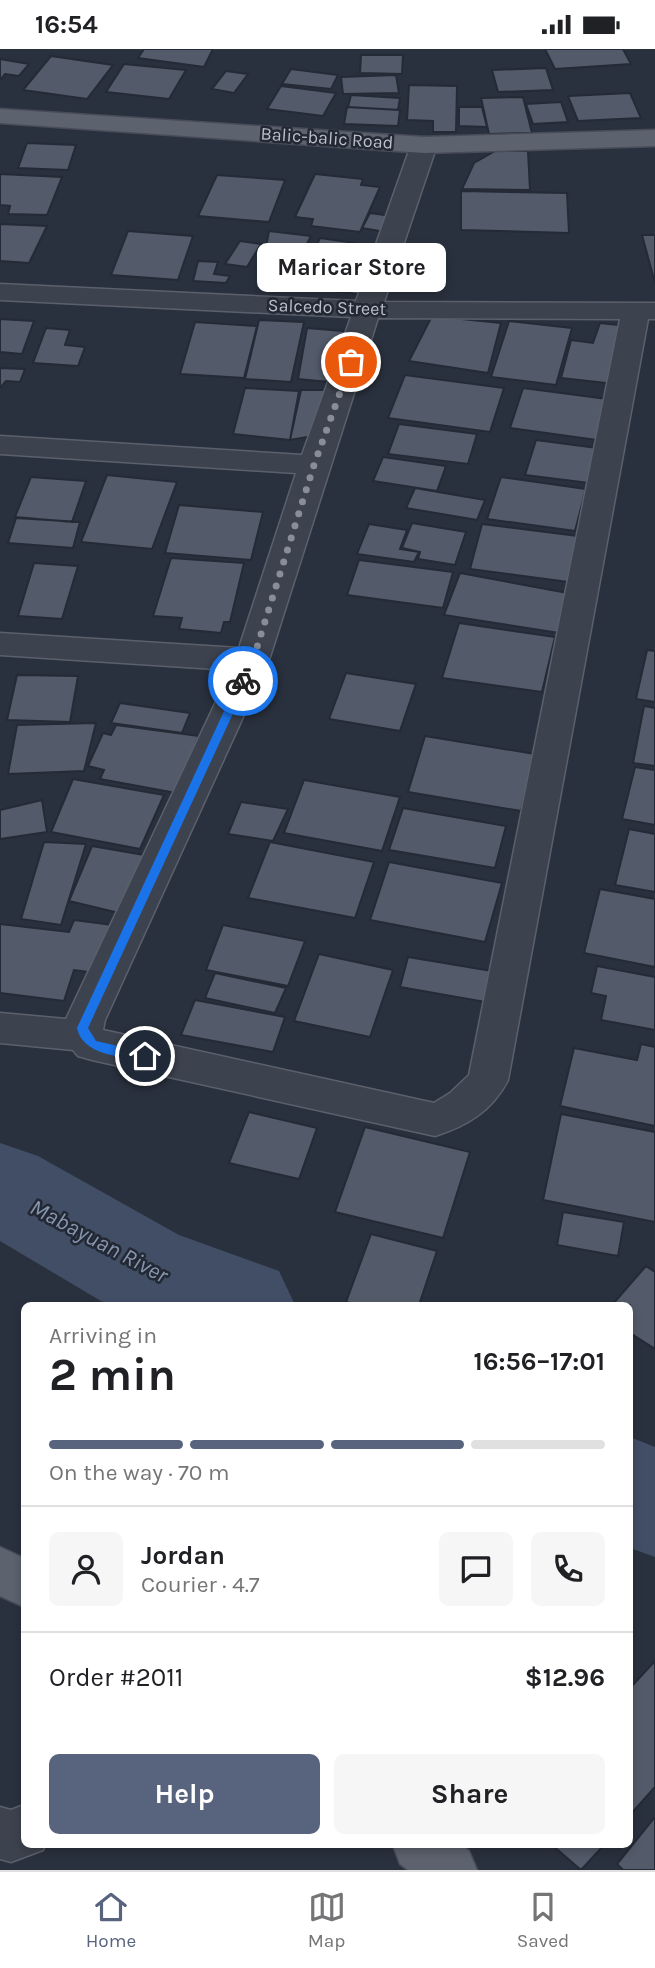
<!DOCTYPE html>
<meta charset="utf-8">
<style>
:root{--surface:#fff;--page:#f6f6f6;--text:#202124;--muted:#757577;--line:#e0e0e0;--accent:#58647e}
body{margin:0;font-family:Karla,sans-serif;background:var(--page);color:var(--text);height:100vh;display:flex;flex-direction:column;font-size:26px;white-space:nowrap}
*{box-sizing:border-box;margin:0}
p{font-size:23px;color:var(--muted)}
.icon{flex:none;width:38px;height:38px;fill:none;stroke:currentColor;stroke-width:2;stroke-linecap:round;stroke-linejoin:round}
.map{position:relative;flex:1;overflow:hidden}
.side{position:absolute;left:21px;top:1253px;width:612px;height:546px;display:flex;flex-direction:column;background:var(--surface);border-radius:10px;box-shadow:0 4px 10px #0003}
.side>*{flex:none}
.pin{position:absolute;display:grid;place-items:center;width:60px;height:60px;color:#fff;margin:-30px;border:4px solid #fff;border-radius:50%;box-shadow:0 2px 7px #0007}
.courier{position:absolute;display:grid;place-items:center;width:70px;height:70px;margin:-35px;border:5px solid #1a73e8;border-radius:50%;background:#fff;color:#222;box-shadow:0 2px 9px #0007}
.bubble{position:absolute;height:49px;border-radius:10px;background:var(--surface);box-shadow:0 4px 10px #0003;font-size:23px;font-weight:700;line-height:49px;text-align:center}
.overview em{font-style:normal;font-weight:700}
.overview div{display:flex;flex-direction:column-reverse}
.overview{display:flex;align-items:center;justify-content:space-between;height:119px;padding:0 28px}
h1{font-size:46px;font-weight:700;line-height:52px}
.bar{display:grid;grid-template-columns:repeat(4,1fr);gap:10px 7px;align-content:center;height:84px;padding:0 28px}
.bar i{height:9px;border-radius:5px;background:var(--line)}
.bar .current{background:var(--accent)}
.bar p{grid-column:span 4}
.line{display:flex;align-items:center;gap:18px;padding:0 28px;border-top:2px solid var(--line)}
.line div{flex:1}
.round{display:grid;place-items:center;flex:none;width:74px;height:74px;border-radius:10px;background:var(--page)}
.button{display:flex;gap:14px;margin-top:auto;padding:14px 28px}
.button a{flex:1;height:80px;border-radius:10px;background:var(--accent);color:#fff;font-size:28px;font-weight:700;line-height:80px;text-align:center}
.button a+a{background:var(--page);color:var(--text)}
.status{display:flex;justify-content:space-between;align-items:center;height:49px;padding:0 35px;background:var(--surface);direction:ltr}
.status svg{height:19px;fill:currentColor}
.tabs{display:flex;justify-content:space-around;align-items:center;height:98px;border-top:2px solid var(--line);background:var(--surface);font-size:19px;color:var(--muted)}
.tabs a{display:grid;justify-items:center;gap:4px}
.tabs .current{color:var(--accent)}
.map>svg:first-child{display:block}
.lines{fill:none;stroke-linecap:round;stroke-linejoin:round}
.river{fill:#414e65;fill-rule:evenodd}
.building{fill:#535a69;stroke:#242a36;stroke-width:2}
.minor-casing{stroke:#5b616c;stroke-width:3}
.major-casing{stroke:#474c58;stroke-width:3}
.minor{fill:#3d434e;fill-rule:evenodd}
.major{fill:#5c626e;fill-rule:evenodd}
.route{fill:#1a73e8}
.done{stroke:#888d98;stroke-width:7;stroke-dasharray:0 12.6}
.labels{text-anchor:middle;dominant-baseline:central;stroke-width:5;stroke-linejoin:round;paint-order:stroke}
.far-street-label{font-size:18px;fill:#babfc9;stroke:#222834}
.water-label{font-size:23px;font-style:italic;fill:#8694ac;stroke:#222834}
</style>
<div class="status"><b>16:54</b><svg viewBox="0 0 49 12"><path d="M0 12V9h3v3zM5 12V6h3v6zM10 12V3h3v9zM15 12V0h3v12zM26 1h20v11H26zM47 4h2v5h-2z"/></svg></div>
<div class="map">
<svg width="655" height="1821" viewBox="0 0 655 1821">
<rect width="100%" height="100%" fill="#2a313e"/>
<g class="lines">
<path class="river" d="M0,1094L38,1107L179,1186L279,1222L295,1256H113L101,1252L0,1192Z
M630,1388L655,1398V1508L630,1499Z"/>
</g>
<path class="building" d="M144,0H213L204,18L138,9Z
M545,0H623L631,15L555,20Z
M361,6H403L402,25L360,24Z
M51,7L113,16L87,50L23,41Z
M0,10L29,15L19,27L5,25L0,31Z
M124,15L186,21L169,50L106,43Z
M546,19L553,41L498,43L492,21Z
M291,20L338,26L331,40L282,35Z
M226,22L248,25L234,44L212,40Z
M396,26L399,44L343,45L341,28Z
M409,36L457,37L456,83H433V72L407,71Z
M281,37L336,44L323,67L267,60Z
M630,44L641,69L578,72L568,47Z
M351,46L400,49L398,61L348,58Z
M523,48L532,84L489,85L481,49Z
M561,53L568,73L533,75L526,55Z
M347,58L400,61L398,77L344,75Z
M459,58H482L487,78L459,77Z
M27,94L76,96L68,121L18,119Z
M495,102H528L530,141L462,140L474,114Z
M0,125L62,128L47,166L8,165L10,157L0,156Z
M315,125L363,130L361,136L380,138L360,183L311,177L313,170L295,168Z
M217,126L285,131L269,173L198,167Z
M461,142L567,144L569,184L461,181Z
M370,164L399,168L391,184L362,179Z
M0,175L47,177L29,214L0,212Z
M128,182L193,187L178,231L111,226Z
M269,182L311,187L303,203L266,198Z
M642,186H655V234Z
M320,189L355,194L339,228L304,223Z
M240,192L261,195L247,218L225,215Z
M198,212L218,213L214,225L230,227L226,234L193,232Z
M326,227L377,234L372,247L320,240Z
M432,267L501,274L488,324L409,312Z
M0,270L34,272L22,305L0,303Z
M259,271L304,273L291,333L245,330Z
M509,272L572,279L556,336L491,328Z
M195,273L257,277L244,329L180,325Z
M600,274L637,278L624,336L561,329L571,291L593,294Z
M46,279L70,281L65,296L85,298L78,317L33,314Z
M307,279L355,283L340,334L298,330Z
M0,319L25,320L20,333L6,332L0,339Z
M405,326L504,339L490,383L388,369Z
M245,339L299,342L290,391L233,385Z
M523,339L615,351L604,392L510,379Z
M301,341H329L319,386L290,391Z
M399,375L477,385L468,415L388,405Z
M536,391L605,400L597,435L525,426Z
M383,408L446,417L437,442L373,432Z
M107,426L177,433L152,500L81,493Z
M31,428L86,432L72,473L15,468Z
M501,428L586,440L575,482L487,470Z
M415,439L485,451L477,471L406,459Z
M179,456L263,463L251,511L165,504Z
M16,469L80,473L73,499L8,494Z
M412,474L466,483L455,516L418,510L420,503L402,499Z
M369,475L407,481L400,500L419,503L414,513L357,505Z
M482,475L586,488L576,534L470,520Z
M171,509L244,514L230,573H224L221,584L179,580L182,569L153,567Z
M359,511L453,523L443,559L347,546Z
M34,514L78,517L62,570L18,567Z
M460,524L573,545L559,584L444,566Z
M459,574L555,588L542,643L442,629Z
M647,601L655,602V653L636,650Z
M346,624L416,635L400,682L329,670Z
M17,626L78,627L70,673L7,671Z
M120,654L190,664L182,684L111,674Z
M644,657L655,659V717L633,714Z
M96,674L84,722L8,725L17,676Z
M116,676L199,687L176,744L100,730L104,721L88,717L103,684L111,686Z
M425,687L535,705L521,762L408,743Z
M635,718L655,721V776L622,770Z
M73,730L164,746L140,800L51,783Z
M304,731L400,748L382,802L284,784Z
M42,751L47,783L0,790V761Z
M241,753L288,760L273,792L228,785Z
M403,759L506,777L495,819L389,801Z
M629,780L655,785V843L615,836Z
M44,793L86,795L61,876L21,870Z
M270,793L374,813L355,869L248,849Z
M92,797L144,806L119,864L69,852Z
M389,813L502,834L485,893L370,871Z
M600,840L655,850V918L584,904Z
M74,871L121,877L103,925L74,921L64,952L0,944V875L69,883Z
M223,876L305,892L288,937L206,921Z
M319,905L393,921L370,988L294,972Z
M408,908L498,923L491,954L400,938Z
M597,917L655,928V981L601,971L606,947L591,944Z
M215,924L286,939L275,964L205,949Z
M195,951L285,968L273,1003L181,986Z
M641,995L655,998V1077L560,1057L574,999L637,1011Z
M249,1063L317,1079L299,1130L229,1114Z
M561,1065L655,1083V1173L543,1151Z
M365,1078L470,1103L443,1189L335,1163Z
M563,1163L624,1173L618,1207L557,1196Z
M371,1185L437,1202L419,1256H359L346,1253Z
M646,1217L655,1223V1300L630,1284V1256H612Z
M655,1612V1738L630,1766V1639Z
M655,1768V1821H623L617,1815Z
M552,1796H604L581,1821Z"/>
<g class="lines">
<defs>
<path id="minor" d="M424,88L433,91L437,96L384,253L655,254V270H648L508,1031C492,1062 467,1077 435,1087L92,1011L78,1007L73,1001L0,994V964L66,970L231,621L0,606V584L239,599L296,424L0,405V387L302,406L351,268L0,251V235L356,252L411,96L415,91ZM378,269L620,270L469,1026L450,1044L434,1054L103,981L105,971L269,611Z
M24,1756V1796H45L43,1801L11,1813L0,1810V1758L11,1761Z"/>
<path id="major" d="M0,60L424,88L655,81V97L424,104L0,74Z
M0,1498L24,1509V1558L0,1547Z
M393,1796H461L469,1802L477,1821H408L400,1815Z"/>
</defs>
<use href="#minor" class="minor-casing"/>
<use href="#major" class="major-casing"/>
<use href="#minor" class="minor"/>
<use href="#major" class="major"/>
</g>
<path class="route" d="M243,629L248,632L88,979L96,992L145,1003L151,1007L145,1012C121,1007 83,1007 77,979L238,632Z"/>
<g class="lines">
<path class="done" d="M243,632L253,611L314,416L351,313"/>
</g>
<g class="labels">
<g class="far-street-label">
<text transform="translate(327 89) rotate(4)">Balic-balic Road</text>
<text transform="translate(327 258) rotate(2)">Salcedo Street</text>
</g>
<g class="water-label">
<text transform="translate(99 1192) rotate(28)">Mabayuan River</text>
</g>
</g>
</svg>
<div class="pin" style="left:351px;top:313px;background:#ea580c"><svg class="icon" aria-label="bag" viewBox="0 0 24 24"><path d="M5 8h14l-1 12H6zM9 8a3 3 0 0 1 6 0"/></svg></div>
<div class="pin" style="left:145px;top:1007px;background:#1f2937"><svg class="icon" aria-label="home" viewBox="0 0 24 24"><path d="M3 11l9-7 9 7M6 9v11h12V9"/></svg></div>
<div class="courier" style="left:243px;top:632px"><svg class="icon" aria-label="bike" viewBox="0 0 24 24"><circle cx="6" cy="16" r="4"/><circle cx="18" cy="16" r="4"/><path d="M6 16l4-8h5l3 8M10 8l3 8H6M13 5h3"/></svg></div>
<div class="bubble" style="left:257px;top:194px;width:189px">Maricar Store</div>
<section class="side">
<div class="overview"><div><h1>2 min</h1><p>Arriving in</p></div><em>16:56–17:01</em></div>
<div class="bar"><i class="current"></i><i class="current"></i><i class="current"></i><i></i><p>On the way · 70 m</p></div>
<div class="line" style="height:126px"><a class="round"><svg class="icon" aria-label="person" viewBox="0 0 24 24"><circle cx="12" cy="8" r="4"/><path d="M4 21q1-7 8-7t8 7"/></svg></a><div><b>Jordan</b><p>Courier · 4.7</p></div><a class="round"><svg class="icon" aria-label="chat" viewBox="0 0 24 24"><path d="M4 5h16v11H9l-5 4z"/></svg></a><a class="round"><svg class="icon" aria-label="phone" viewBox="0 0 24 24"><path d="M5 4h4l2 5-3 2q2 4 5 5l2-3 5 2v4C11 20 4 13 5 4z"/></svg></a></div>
<div class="line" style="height:91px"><div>Order #2011</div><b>$12.96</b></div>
<div class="button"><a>Help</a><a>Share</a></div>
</section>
</div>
<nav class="tabs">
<a class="current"><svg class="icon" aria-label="home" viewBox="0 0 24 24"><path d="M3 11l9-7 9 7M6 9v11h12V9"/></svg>Home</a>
<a><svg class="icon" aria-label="map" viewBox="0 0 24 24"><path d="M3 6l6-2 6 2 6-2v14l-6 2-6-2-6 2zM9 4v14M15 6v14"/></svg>Map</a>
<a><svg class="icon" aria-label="saved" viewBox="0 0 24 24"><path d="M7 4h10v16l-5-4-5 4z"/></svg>Saved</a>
</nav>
